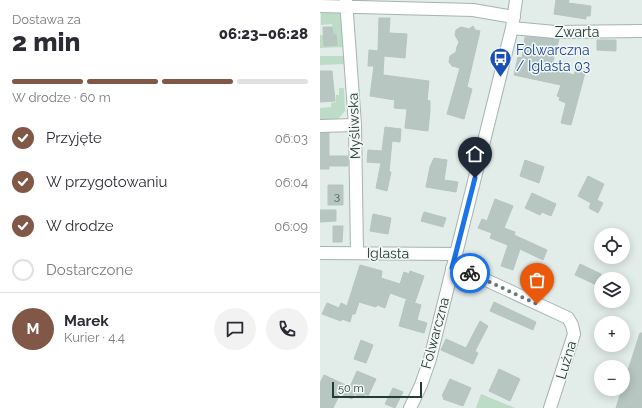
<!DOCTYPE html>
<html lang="pl">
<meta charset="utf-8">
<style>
:root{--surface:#fff;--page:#f2f2f3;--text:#2b2b33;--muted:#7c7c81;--line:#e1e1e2;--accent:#815848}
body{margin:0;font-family:Raleway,sans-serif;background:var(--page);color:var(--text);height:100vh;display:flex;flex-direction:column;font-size:15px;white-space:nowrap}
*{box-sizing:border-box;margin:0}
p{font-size:13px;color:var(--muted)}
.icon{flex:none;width:22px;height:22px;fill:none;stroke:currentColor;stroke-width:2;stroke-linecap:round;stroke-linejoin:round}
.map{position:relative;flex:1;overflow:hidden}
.panel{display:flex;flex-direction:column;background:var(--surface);width:320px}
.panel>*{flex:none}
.controls{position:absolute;left:274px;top:228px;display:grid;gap:8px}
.controls a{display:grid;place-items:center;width:36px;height:36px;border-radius:50%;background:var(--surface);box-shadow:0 2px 10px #0003;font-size:20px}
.scale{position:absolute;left:12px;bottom:10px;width:90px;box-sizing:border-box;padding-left:4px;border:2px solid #233c37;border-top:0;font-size:11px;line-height:14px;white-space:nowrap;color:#233c37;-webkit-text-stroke:3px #f3f8f6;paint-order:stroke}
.pin{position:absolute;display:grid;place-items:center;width:34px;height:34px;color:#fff;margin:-41px -17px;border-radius:50% 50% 50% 0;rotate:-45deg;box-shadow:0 0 4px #0007}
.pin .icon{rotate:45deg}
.courier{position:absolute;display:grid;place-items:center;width:40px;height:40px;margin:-20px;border:3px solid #1a73e8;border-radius:50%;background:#fff;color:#222;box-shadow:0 1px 5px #0007}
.overview em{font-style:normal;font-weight:800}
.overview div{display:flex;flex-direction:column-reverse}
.overview{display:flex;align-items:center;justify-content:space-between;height:68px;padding:0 12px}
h1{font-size:26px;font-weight:800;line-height:30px}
.bar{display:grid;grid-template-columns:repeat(4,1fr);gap:6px 4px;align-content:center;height:48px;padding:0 12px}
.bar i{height:5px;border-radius:3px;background:var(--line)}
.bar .active{background:var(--accent)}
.bar p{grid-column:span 4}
.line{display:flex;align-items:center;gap:10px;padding:0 12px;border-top:1px solid var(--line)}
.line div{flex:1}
.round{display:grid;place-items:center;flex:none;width:42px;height:42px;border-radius:21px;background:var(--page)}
ol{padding:0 12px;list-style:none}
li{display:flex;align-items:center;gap:12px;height:44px}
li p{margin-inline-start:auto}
li .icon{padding:4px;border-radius:50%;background:var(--accent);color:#fff;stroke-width:4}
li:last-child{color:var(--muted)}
li i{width:22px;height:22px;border:2px solid var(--line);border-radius:50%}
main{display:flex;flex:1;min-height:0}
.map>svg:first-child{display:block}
.green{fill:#bcdcc7;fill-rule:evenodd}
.building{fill:#b8c6c1;stroke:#b5c5bf}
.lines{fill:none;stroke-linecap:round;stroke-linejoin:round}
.street-casing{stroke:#a5b4af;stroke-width:14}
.street{stroke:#fff;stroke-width:12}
.done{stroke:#667a75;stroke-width:4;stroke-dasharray:0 7.2}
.route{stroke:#1a73e8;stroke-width:5}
.labels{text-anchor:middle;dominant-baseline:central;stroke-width:3;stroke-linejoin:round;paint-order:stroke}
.number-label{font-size:12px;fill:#485e5a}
.street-label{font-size:14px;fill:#233c37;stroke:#f3f8f6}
.transit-label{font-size:14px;fill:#164399;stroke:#f3f8f6;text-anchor:start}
</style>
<main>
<section class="panel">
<div class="overview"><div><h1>2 min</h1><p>Dostawa za</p></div><em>06:23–06:28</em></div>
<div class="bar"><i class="active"></i><i class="active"></i><i class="active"></i><i></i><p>W drodze · 60 m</p></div>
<ol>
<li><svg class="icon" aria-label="check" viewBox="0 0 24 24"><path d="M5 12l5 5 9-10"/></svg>Przyjęte<p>06:03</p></li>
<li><svg class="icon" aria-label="check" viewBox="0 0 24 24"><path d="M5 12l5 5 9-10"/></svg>W przygotowaniu<p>06:04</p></li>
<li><svg class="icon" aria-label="check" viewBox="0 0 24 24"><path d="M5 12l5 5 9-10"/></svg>W drodze<p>06:09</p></li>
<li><i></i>Dostarczone</li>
</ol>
<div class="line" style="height:72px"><b class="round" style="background:var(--accent);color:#fff">M</b><div><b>Marek</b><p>Kurier · 4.4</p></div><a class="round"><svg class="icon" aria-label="chat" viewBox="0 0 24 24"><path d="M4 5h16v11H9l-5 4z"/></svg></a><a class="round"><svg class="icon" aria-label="phone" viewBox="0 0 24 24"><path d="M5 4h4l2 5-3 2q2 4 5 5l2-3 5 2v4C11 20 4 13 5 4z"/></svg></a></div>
</section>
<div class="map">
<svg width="322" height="408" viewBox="0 0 322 408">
<rect width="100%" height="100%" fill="#e2ece8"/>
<path class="green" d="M1,10H18L22,13L24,47L0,48V35L13,34L12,24L1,25ZM4,35H16L17,45L4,46Z
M0,56H25V62L24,64L0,65Z
M19,88H24L25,111L18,119H0V108L11,107V103L16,102V95H19Z
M161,394L195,408H156Z"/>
<path class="building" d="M236,0H249L248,3L271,6L270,16H266V19L234,14Z
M59,18H70L69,33L87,34L85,58L64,56L63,75L109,81L107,100L110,101V111L108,131L85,128L87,109L74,108L75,100L50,96L54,66H48L49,50L58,51Z
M153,26L155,30L160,31L147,87L152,89L144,119L127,114L140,68L132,66L129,62L130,56L136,52L137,47L139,42L135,35L136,30L141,27L149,29Z
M3,27H12L13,35H16L17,45L4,46Z
M205,37L239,39L231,68L254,75L257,66L266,69L251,125L241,123L246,103L239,100L240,97L237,96L241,85L194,75L198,57L202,58Z
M277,40H296V51L277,50Z
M0,71H12L15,101L0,102Z
M65,127L81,129L80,142L72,141L69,172H71L67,191L56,188L61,163L47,162L48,150L62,151Z
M0,133H9V156H28V166H9V169H0Z
M114,158L127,160L124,180L138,182L136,192L106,187L110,167Z
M205,160L224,167L219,183L200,176Z
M268,176L284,184L277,200L283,203L278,213L269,208L271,203L258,196Z
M8,185H23V205H8Z
M212,193L236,204L231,216L222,212L220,215L205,208Z
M175,199L193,206L184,228L195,232L194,235L227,250L223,260L200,249L193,270L181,266L188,245L170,238L172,233L158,228L162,219L167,221Z
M0,210H16V221L0,222Z
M104,212L126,218L123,227L101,221Z
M53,214L71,218L68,234L50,231Z
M13,226H23L22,242H13Z
M260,264L281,274V287L255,275Z
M40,265L62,271L61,278L80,284L84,272L89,274L90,271L104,276L95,302L70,293L65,308L57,305L56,307L39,302L35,314H32L30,322L22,319L21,321L2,314L7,303L19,308L21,303L27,306Z
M86,300L101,305L97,320L107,323L104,333L79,326Z
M174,302L216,322L213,330L170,311Z
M160,321L168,326L155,351L158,353L153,364L121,350L126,339L146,348Z
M320,333H322V408H296Z
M41,340L53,345L46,363L34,359Z
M179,369L200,379L190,401L169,391Z
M37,371L56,379L48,396L45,394L43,398L34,394L32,399L20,394L13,408H0V383L4,375L30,387Z
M130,379L151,388L143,406L123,399L124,397L122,396Z
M73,388L83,392L75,408L65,404Z"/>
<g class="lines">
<defs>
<path id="street" d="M26,0L35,125L37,252
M0,6L153,10L194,17
M192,28L235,32L322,31
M0,126L35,125
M0,253L136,254
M132,268L153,274L248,318L252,325L254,334L230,408
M90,408L101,385L110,359L192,28L196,0"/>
</defs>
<use href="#street" class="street-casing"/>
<use href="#street" class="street"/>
</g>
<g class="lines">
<path class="done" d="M150,273L217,304"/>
<path class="route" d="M150,273L132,268L155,178"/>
</g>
<defs>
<symbol id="bus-pin" viewBox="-11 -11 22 30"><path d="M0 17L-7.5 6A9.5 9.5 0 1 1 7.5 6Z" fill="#1a4fb4" stroke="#f3f8f6"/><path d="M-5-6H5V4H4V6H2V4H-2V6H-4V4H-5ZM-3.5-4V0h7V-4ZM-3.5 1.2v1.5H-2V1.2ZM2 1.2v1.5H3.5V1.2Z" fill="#fff"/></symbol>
</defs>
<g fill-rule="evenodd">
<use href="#bus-pin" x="168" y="46" width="25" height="34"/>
</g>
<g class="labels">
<g class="number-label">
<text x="17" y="196">3</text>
</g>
<g class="street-label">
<text x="257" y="32">Zwarta</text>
<text transform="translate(34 126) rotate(-92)">Myśliwska</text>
<text transform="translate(68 253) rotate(1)">Iglasta</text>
<text transform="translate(115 333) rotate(-75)">Folwarczna</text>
<text transform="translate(246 360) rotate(-73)">Luźna</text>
</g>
<g class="transit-label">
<text x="196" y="50">Folwarczna<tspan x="196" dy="16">/ Iglasta 03</tspan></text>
</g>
</g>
</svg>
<div class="controls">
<a><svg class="icon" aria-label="locate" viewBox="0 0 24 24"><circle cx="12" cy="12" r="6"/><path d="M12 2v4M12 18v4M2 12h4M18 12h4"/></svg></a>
<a><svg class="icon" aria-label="layers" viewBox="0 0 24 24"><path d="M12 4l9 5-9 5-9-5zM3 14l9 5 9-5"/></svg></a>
<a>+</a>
<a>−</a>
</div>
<div class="scale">50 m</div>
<div class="pin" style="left:217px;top:304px;background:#ea580c"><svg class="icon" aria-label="bag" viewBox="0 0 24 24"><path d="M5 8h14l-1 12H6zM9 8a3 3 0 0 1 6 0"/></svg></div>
<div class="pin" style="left:155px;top:178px;background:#1f2937"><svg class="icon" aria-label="home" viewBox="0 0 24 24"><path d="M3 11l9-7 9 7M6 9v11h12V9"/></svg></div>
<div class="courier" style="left:150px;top:273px"><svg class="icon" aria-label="bike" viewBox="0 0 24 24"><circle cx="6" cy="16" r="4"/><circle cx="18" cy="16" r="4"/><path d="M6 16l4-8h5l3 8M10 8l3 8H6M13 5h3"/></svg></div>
</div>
</main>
